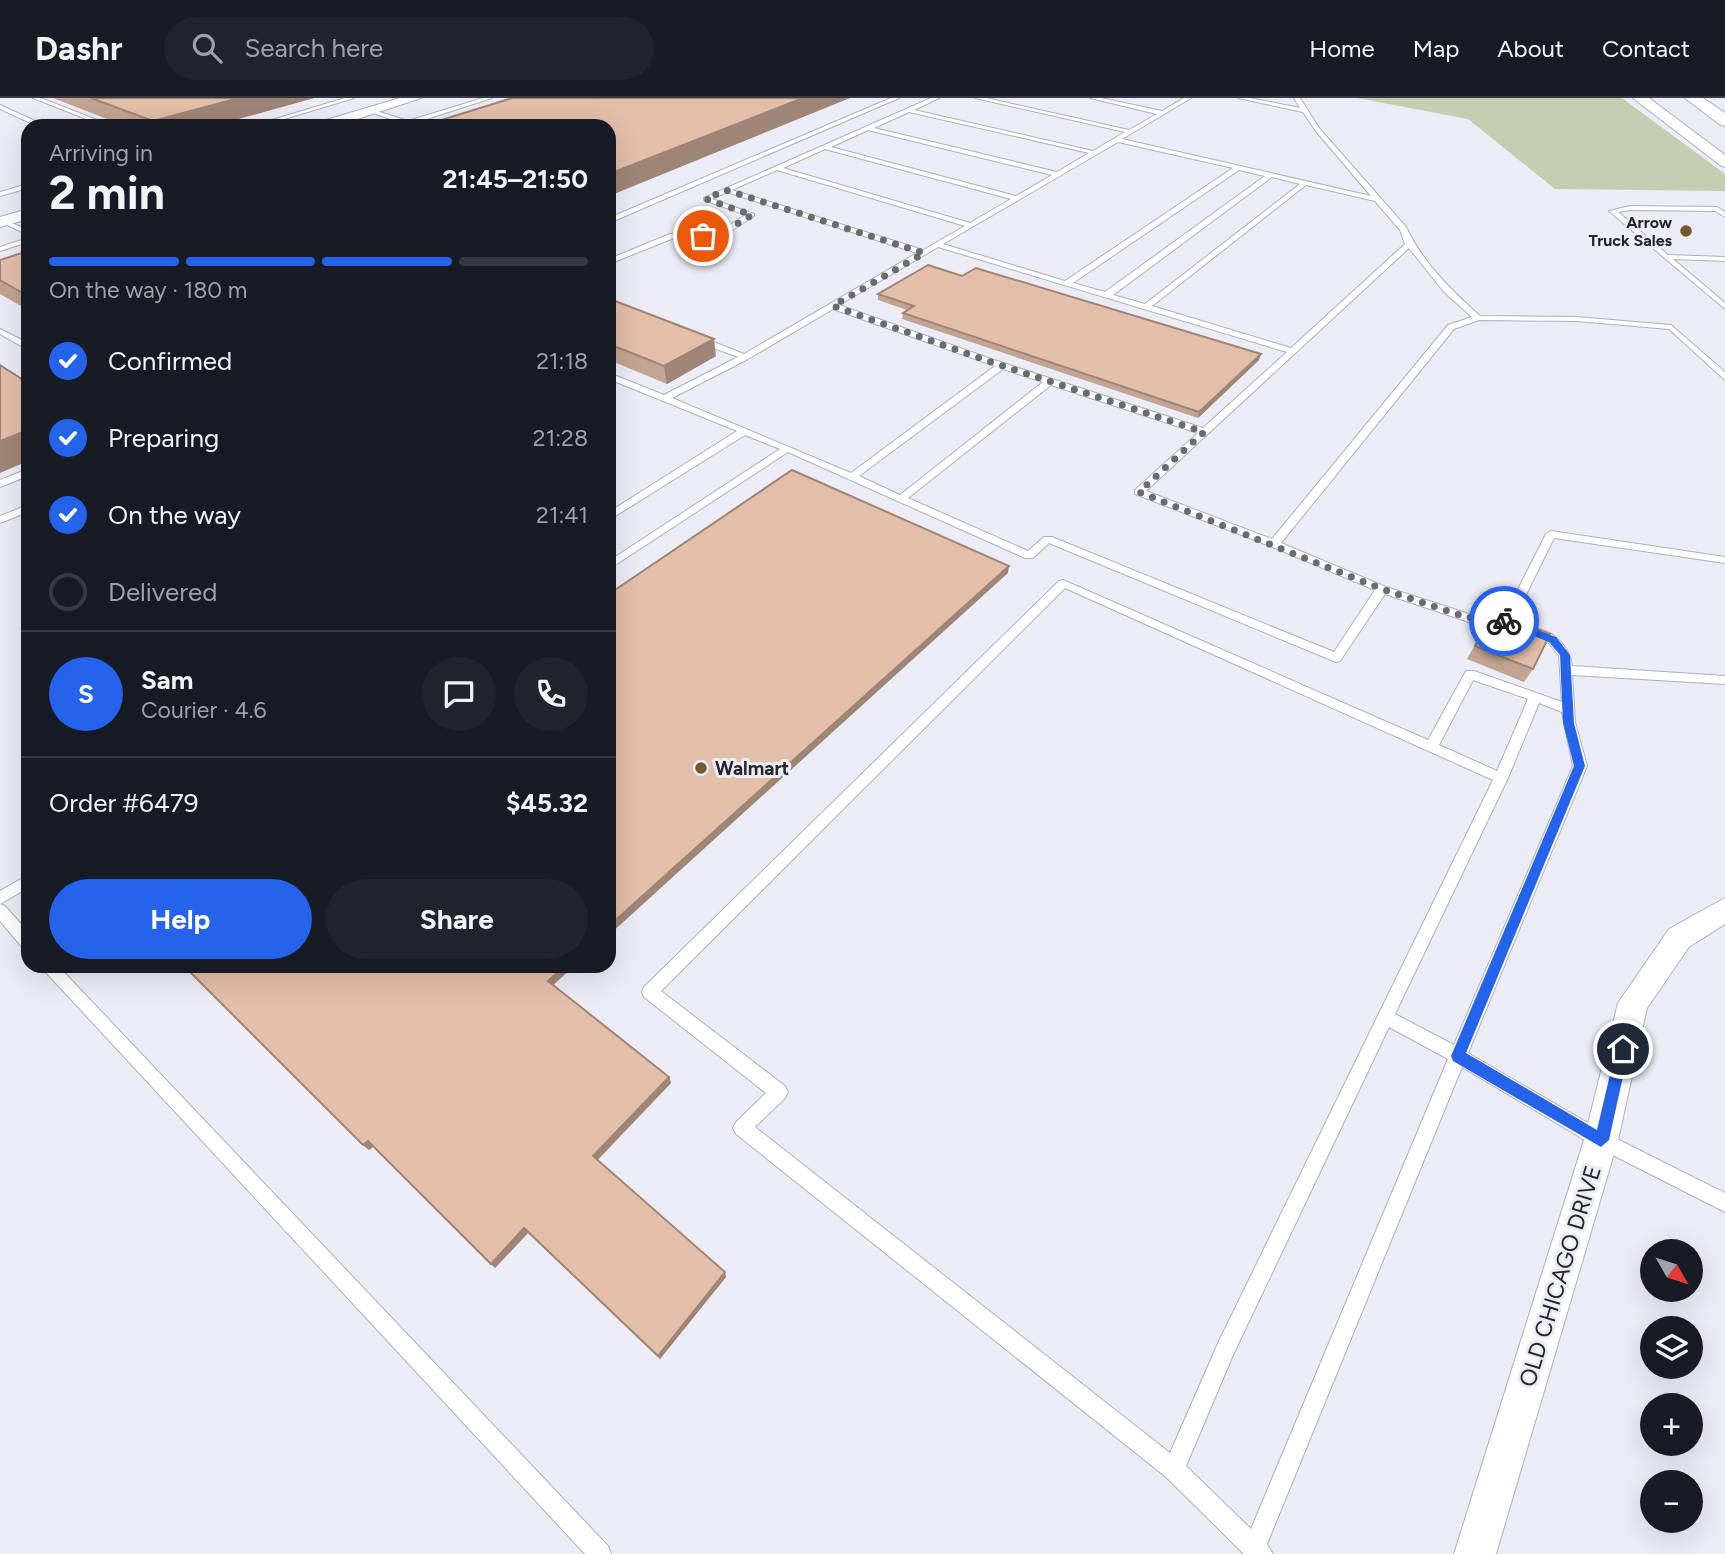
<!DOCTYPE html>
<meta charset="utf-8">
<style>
:root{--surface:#171b24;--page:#20242c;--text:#f1f3f6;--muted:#9ea1a6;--line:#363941;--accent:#2563eb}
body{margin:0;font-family:Figtree,sans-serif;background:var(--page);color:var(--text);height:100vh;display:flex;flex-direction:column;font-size:26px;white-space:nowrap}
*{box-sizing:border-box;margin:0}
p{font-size:23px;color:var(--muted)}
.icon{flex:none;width:38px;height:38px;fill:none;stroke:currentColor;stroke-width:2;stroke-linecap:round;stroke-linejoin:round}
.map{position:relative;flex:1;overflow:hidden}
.drawer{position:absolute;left:21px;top:21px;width:595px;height:854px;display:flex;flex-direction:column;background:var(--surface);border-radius:21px;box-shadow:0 7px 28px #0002}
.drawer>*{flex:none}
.needle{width:46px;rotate:129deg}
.buttons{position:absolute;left:1640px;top:1141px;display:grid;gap:14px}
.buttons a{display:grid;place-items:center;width:63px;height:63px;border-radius:50%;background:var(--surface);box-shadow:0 7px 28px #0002;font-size:35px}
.pin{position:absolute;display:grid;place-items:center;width:60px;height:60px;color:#fff;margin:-30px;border:4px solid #fff;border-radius:50%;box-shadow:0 2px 7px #0007}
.courier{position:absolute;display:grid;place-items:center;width:70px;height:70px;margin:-35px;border:5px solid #2563eb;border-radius:50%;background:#fff;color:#222;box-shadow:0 2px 9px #0007}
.summary em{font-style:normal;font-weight:700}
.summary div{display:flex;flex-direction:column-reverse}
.summary{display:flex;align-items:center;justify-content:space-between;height:119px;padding:0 28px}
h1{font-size:46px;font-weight:700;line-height:52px}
.bar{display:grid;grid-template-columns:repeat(4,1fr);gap:10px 7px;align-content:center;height:84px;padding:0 28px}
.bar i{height:9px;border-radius:5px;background:var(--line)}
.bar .current{background:var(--accent)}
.bar p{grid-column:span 4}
.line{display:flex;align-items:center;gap:18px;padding:0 28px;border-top:2px solid var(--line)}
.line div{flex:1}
.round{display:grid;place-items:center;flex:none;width:74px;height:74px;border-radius:37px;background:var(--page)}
ol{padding:0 28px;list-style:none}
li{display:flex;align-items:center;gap:21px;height:77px}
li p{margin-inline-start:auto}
li .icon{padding:7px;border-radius:50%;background:var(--accent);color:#fff;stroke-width:4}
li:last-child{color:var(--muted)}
li i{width:38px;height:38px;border:4px solid var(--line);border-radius:50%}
.action{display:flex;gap:14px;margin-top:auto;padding:14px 28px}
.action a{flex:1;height:80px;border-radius:42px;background:var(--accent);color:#fff;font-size:28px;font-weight:700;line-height:80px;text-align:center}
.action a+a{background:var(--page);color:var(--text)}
header{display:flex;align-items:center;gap:42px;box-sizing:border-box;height:98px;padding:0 35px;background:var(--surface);border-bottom:2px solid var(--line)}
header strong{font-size:33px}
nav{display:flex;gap:38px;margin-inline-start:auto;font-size:24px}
.search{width:490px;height:63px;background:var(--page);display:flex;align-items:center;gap:18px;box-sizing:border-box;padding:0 24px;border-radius:38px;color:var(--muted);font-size:26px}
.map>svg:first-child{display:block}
.green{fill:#c5cdb1}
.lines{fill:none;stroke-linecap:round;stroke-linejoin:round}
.service-casing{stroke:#afb0b9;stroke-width:2}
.minor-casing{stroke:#afb0b9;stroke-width:2}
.tertiary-casing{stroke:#afb0b9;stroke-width:2}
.motorway-casing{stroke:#afb0b9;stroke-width:2}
.service{fill:#fff;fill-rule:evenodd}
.minor{fill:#fff;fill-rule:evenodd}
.tertiary{fill:#fff;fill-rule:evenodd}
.motorway{fill:#fff;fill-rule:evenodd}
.wall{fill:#c3a391}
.shaded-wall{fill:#9f8576}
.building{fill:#e3bea9;stroke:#9f8576;stroke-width:2}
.route{fill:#2563eb}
.done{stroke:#6a6b71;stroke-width:7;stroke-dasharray:0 12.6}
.poi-dot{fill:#76582c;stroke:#ebecf6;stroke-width:2.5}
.labels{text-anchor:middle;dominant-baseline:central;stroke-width:6;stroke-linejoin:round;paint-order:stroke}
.far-poi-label{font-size:16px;font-weight:bold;fill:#252629;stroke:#ebecf6;text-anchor:end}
.poi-label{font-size:19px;font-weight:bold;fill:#252629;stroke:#ebecf6;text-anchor:start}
.near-street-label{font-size:23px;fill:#252629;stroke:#ebecf6}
</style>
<header>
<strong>Dashr</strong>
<div class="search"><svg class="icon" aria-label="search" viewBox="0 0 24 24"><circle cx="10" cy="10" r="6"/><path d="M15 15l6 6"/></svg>Search here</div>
<nav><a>Home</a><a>Map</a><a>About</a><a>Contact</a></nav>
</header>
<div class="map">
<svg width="1725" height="1456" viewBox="0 0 1725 1456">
<rect width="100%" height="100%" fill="#ebecf6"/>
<path class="green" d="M1357,0H1622L1725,76V93L1555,91L1468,21Z"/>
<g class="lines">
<defs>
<path id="service" d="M33,0H41L112,28H104Z
M345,0H354L261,28H252Z
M483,0H492L405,28H396L402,25L367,13L370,11L408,23Z
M891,0H899L609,125V120Z
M931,0H939L914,12L1093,53L1125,34L975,0H986L1129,32L1157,16L1090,0H1101L1162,13L1184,0H1191L1122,41L1371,98L1315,32L1303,14L1238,0H1250L1300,10L1294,0H1300L1319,30L1406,129C1423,165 1451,192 1480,218L1577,219L1671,227L1725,274V282L1669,231L1577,223L1479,222L1454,231L1281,445L1386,489L1469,516L1483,511L1504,519L1546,436L1551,433L1725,459V465L1554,440L1511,527L1507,528L1483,519L1469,524L1385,496L1340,563L1336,564L1049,445L1033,460H1025L788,354L609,471V463L780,351L745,337L609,422V414L737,333L609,281V275L664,297L738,259L695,243V239H701L744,256L917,155L727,94L712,101L754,116V118L728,135L703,140H674L609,166V161L670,136H703L723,131L746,117L704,102V100ZM909,14L1089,55L1057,74L874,30ZM868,32L1052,77L1016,98L831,49ZM1118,44L1233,70L1065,183L943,146ZM825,51L1011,101L970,125L783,70ZM777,72L965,128L923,152L732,92ZM1239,72L1265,78L1105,194L1073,185ZM1272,79L1300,86L1145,206L1113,197ZM1306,87L1375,103L1400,132L1405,146L1291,250L1152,208ZM938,149L1287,254L1203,330L994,262L839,207ZM1409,150L1444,194L1472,219L1448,227L1272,441L1146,393ZM833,211L995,268L851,375L672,300L748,261ZM1003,271L1043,284L900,397L859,378ZM1051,287L1198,335L1135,392V396L1270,448L1375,492L1334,554L1052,439H1044L1028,453L908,400Z
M0,7L44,27L45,28H37L0,11Z
M28,86V90L0,98V94Z
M1630,108L1717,109L1725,114V119L1715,113L1630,112L1618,114L1668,157L1725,159V163L1673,161L1725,205V211L1609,113Z
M1,122H5L28,132V137L1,124Z
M28,140V144L0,153V149Z
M0,231L28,245V252L0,236Z
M28,371V378L0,389V382Z
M28,407V414L0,425V418Z
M1063,482L1428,642L1466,573H1474L1562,604L1559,558L1549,545L1529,537V531C1550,528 1570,548 1572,568L1725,578V586L1572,577L1575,624L1587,668L1468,955L1607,1036L1725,1095V1114L1595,1048L1462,969L1267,1446L1273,1456H1244L1166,1379L736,1036L733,1030L736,1024L766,995L644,899L642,894L644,889L1059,483ZM1065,490L1493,682L1219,1243L1170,1355L755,1029L785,1000L788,994L785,988L661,893ZM1473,582L1528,601L1497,673L1439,647ZM1539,605L1562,614L1573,668L1454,947L1395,916L1508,680ZM1389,929L1448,961L1251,1431L1186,1368L1233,1257Z
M28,777V790L0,806L5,808L28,834V852L23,850L0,823V793Z
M40,868H58L608,1448L611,1456H585Z"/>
<path id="minor" d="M1725,800V826L1689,849L1647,910L1618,1042L1496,1456H1454L1584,1042L1618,905L1669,831Z"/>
<path id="tertiary" d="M400,0H421L336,28H314L316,25Z
M1633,0H1649L1725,57V69L1720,67Z
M28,111V121L0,129V119Z"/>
<path id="motorway" d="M1685,0H1703L1725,15V28L1719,26Z"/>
</defs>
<use href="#service" class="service-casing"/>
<use href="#minor" class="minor-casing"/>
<use href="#tertiary" class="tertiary-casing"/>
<use href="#motorway" class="motorway-casing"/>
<use href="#service" class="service"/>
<use href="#minor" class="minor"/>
<use href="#tertiary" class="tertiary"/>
<use href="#motorway" class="motorway"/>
</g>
<path class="wall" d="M53,0H314L213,28H125Z
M28,153V212L0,196V162Z
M962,178L1259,262L1198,320L902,221L903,215L907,212L878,202V196Z
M609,205L716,258L667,286L609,262Z
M1493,515L1533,571L1524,584L1467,561Z
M184,868H574L553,887L669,979L671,985L598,1062L726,1179L660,1261L528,1135L495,1170L373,1049L369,1052L363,1047Z"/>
<path class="shaded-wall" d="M239,0H314L213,28H155L153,23Z
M803,0H850L609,98V76Z
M714,241L716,258L667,286L664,268Z
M1261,256L1259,262L1198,320L1199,314Z
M28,332V363L0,375V343Z
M1009,468L1008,475L609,837V828Z
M565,868H574L551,889L548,883Z
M669,979L671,985L596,1063L593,1058Z
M368,1043L373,1049L369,1052L363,1047Z
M524,1130L528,1135L495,1170L491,1166Z
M725,1174L726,1179L660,1261L658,1258Z"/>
<path class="building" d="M91,0H239L153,23Z
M512,0H803L609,76V28H422Z
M28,153V198L0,182V162Z
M928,167L962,178L976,170L1261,256L1199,314L903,215L914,208L878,196Z
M615,203L714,241L664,268L609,246V205Z
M0,267L28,285V332L0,343Z
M792,372L1009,468L609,828V496Z
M1493,515L1550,536L1533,571L1475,548Z
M184,868H565L548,883L669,979L593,1058L725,1174L658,1258L524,1130L491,1166L368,1043L363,1047Z"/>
<path class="route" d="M1504,520L1556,539L1570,557L1574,625L1585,668L1466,955L1597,1032L1616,951L1618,946H1627L1629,951L1609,1042L1601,1049L1453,963L1451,958L1574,668L1563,625L1560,557L1549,544L1500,525L1499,523Z"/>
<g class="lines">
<path class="done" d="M703,138L725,133L752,117L706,101L726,92L924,155L833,208L991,264L1204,334L1139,394L1382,491L1469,520L1483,515L1504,523"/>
</g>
<g class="poi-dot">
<circle cx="1686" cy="133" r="7"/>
<circle cx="701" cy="670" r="7"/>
</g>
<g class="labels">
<g class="far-poi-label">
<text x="1672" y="124">Arrow<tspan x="1672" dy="18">Truck Sales</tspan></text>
</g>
<g class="poi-label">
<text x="715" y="670">Walmart</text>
</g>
<g class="near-street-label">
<text transform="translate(1560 1178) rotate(-73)">OLD CHICAGO DRIVE</text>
</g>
</g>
</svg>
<div class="buttons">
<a><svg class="needle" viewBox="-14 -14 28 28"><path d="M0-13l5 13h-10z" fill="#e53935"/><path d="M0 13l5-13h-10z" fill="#9ea1a6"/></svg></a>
<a><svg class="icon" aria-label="layers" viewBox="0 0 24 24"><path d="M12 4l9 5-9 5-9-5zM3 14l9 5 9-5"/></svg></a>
<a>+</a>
<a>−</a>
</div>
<div class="pin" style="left:703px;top:138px;background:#ea580c"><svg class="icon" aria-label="bag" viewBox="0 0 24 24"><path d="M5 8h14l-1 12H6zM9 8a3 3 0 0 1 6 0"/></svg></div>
<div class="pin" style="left:1623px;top:951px;background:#1f2937"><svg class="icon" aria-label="home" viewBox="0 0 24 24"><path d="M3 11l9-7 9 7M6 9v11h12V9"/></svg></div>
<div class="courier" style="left:1504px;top:523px"><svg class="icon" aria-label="bike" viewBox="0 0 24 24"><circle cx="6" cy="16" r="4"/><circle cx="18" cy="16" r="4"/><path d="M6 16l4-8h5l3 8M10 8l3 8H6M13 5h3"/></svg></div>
<section class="drawer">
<div class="summary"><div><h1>2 min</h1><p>Arriving in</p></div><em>21:45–21:50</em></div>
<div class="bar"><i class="current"></i><i class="current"></i><i class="current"></i><i></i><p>On the way · 180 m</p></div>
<ol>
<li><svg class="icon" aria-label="check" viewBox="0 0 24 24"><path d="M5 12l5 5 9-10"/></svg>Confirmed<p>21:18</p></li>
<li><svg class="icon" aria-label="check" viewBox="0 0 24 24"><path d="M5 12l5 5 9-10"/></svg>Preparing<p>21:28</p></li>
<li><svg class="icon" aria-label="check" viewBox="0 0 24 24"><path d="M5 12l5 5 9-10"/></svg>On the way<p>21:41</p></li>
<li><i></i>Delivered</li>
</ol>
<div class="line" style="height:126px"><b class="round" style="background:var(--accent);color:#fff">S</b><div><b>Sam</b><p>Courier · 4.6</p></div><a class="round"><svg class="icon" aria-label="chat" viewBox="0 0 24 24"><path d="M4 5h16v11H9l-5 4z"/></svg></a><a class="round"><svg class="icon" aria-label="phone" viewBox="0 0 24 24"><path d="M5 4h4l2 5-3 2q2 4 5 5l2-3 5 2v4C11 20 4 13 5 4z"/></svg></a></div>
<div class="line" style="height:91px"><div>Order #6479</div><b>$45.32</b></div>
<div class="action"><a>Help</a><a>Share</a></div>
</section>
</div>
